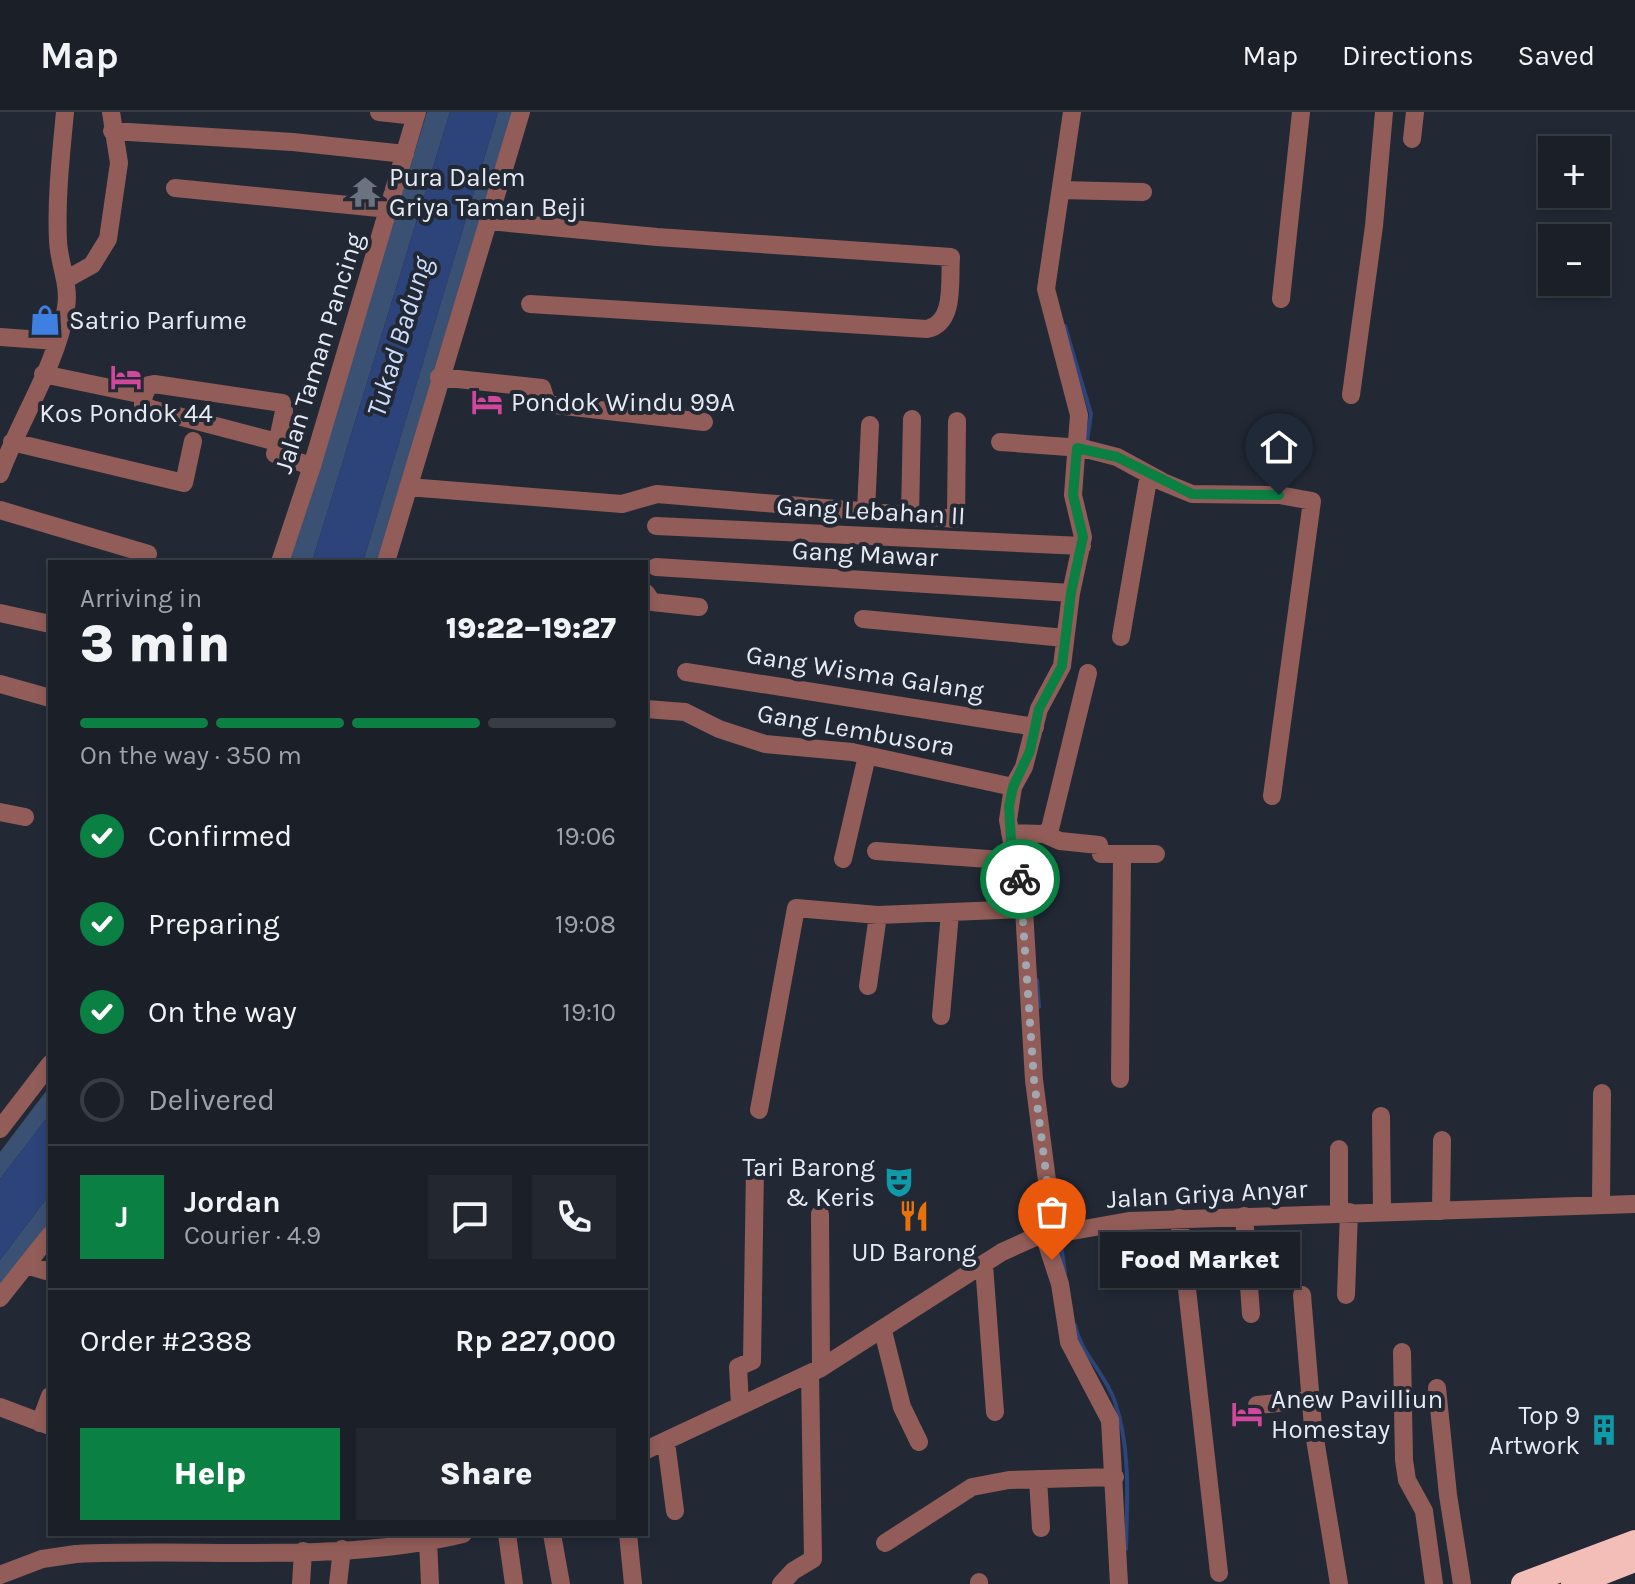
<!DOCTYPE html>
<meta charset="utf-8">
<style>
:root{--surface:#1a1f28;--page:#232730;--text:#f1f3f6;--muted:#9fa2a8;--line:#383d45;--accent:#0b8043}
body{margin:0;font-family:Karla,sans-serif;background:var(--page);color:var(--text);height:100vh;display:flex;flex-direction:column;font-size:30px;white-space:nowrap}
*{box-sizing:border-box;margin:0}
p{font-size:26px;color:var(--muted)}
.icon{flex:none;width:44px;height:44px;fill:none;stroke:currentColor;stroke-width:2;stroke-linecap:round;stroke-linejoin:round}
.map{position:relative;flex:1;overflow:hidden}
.drawer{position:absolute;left:48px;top:448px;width:600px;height:976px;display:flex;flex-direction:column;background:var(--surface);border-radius:0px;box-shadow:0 4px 12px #0003,0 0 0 2px var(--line)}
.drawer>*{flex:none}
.buttons{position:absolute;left:1538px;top:24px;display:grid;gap:16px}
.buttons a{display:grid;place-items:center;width:72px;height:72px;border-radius:0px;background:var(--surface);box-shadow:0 4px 12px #0003,0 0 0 2px var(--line);font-size:40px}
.pin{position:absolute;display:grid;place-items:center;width:68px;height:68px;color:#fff;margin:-82px -34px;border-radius:50% 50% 50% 0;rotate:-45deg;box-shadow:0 0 8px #0007}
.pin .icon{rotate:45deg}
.courier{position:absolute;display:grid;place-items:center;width:80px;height:80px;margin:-40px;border:6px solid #0b8043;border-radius:50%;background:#fff;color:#222;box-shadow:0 2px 10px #0007}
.bubble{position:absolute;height:56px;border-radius:0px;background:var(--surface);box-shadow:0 4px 12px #0003,0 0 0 2px var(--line);font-size:26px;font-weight:800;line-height:56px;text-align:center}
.head em{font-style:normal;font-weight:800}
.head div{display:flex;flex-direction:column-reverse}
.head{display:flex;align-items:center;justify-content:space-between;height:136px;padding:0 32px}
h1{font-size:52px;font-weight:800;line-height:60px}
.bar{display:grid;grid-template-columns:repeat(4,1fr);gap:12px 8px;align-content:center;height:96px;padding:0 32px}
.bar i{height:10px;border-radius:6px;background:var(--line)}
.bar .selected{background:var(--accent)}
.bar p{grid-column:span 4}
.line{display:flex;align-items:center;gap:20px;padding:0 32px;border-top:2px solid var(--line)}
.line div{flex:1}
.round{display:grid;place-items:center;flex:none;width:84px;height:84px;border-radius:0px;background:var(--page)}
ol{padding:0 32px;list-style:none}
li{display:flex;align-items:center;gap:24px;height:88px}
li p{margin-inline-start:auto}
li .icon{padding:8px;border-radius:50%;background:var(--accent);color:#fff;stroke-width:4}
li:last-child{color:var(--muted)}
li i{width:44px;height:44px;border:4px solid var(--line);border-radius:50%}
.primary-button{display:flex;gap:16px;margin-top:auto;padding:16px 32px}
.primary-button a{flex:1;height:92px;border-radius:0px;background:var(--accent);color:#fff;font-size:32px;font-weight:800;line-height:92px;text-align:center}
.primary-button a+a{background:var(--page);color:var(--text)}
header{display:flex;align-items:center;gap:48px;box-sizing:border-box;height:112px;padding:0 40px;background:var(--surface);border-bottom:2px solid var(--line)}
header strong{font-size:38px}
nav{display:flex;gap:44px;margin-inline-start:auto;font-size:28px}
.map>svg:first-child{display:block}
.green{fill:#3b5173}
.water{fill:#2c447a}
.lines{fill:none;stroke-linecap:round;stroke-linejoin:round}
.stream{stroke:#2c447a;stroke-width:4}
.minor{stroke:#925d58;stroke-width:18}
.highway{stroke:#f4beb8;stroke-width:24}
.done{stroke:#a1a7b0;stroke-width:8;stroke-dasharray:0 14.4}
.route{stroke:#0b8043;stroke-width:10}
.labels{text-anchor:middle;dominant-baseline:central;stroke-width:8;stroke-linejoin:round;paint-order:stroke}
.poi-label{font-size:26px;fill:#e6ebf3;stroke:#222935;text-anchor:start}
.street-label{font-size:26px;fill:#e6ebf3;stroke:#222935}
.water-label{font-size:28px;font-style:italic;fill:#cbdcfe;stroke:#222935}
</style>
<header>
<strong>Map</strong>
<nav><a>Map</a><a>Directions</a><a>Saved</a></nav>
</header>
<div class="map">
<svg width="1635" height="1472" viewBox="0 0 1635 1472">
<rect width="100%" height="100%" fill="#222935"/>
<path class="green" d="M427,0H450L312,450H288Z
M498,0H514L378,450H363Z
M50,974V1002L0,1067V1040Z
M50,1082V1111L0,1174V1148Z"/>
<path class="water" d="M450,0H498L363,450H312Z
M50,1002V1082L0,1148V1067Z"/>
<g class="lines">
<path class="stream" d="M1065,214L1091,302L1087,330
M1037,868L1039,895
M1056,1095L1059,1118
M1060,1126L1065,1161
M1075,1213C1081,1242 1106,1262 1115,1290C1131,1337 1127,1388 1126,1437"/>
<path class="minor" d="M379,0L416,4
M1072,0L1046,177L1079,303L1073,383L1083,425L1071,481L1062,554L1039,597L1024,655L1013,675L1008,708L1024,797L1034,968L1049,1084L1044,1123L1060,1172L1069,1230L1110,1308L1119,1472
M112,19L293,30L405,42
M1412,27L1415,0
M175,76L389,97
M1061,78L1143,80
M488,109L657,125L951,145C949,168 956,211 927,217L530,192
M65,168L92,153L108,127L119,51L111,0
M1281,187L1301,0
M0,225L57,229
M43,262L144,283L149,273L154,272L282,291L284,299L275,342L305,352
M439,265L542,276L547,292L704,310
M144,283L143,292L151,297L277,330
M1351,283L1374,114L1384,0
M12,330L184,371L193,329
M1000,330L1082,336L1117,345L1163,370L1192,382L1279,383L1312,389L1272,684
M0,362C20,307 57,253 66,196C70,172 59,152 58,129C56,86 61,43 65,0
M408,375L622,392L657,382L956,407L957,309
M0,398L148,442
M866,399L870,313
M910,403L912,307
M656,414L1082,434
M280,450L312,354L417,0
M386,450L521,0
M656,455L1071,481
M646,481L652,490L699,495
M0,501L50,512
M863,507L1065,526
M1121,525L1149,362
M686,560L1035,615
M0,572L50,586
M646,597L685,600L719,617L765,632L852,640L1013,675
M0,700L25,705
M1010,721L1044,722L1050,717L1088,561
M1044,722L1060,729L1099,733L1101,742H1156
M876,739L1017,749
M843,747L867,644
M868,874L878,803
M941,904L950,801
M1120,967L1122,745
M759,998L796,796L878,803L1024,797
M1381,1004L1382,1099
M0,1017L50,952
M1601,1092L1602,981
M1441,1099L1442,1028
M1339,1101V1037
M820,1102L821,1256
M1244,1104L1251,1202
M1179,1106L1219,1461
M26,1153L50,1160
M984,1153L995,1300
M1302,1183L1313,1315L1339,1472
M1346,1183L1349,1100
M0,1186L50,1123
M883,1219L902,1295L919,1330
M1402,1240L1404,1348L1407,1368L1424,1399L1434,1472
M1437,1276L1448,1383L1462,1472
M1257,1293L1311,1288
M740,1294L738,1255L752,1249L755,1055
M0,1295L50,1314
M40,1311L50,1284
M666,1330L675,1399
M646,1338L821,1256L1002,1140L1033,1126L1129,1109L1635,1092
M1038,1367L1041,1416
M507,1422L514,1472
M552,1422L561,1472
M628,1422L633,1472
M428,1429L430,1472
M885,1431L972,1375L1009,1368L1115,1365
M0,1463L42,1447L76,1442C203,1436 338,1452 463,1422
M979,1470V1472
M301,1472L303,1439
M338,1472L342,1437
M781,1472L793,1459L813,1447L810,1261"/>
<path class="highway" d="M1523,1472L1635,1430
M1573,1472L1635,1448"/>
</g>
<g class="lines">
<path class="done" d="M1020,767L1034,968L1049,1084L1044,1123L1052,1148"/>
<path class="route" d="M1020,767L1011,729L1009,694L1013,675L1030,639L1039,597L1062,554L1071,481L1083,425L1073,383L1077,336L1117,345L1192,382L1279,383"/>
</g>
<defs>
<symbol id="temple-bare" viewBox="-9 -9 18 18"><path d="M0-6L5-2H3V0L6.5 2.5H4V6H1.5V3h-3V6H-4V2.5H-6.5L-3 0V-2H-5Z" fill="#6b7280" stroke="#222935" stroke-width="2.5" paint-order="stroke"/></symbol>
<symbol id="shop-bare" viewBox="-9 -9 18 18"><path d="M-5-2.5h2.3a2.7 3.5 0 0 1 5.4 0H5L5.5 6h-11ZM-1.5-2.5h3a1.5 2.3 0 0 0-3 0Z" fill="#3f7fe0" stroke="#222935" stroke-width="2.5" paint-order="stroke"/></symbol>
<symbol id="hotel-bare" viewBox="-9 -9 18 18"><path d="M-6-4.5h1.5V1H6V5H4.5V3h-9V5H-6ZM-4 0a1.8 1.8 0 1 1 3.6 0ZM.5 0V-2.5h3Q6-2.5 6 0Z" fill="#d1479c" stroke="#222935" stroke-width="2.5" paint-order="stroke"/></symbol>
<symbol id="theatre-bare" viewBox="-9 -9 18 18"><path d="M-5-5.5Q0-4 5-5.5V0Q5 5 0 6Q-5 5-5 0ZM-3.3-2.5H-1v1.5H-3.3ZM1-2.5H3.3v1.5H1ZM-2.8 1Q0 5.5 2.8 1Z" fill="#0f9aa8" stroke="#222935" stroke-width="2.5" paint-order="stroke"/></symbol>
<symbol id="restaurant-bare" viewBox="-9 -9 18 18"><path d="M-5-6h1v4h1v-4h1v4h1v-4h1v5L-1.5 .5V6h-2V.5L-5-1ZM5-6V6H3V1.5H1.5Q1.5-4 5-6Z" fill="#e8710a" stroke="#222935" stroke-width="2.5" paint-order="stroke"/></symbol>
<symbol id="building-bare" viewBox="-9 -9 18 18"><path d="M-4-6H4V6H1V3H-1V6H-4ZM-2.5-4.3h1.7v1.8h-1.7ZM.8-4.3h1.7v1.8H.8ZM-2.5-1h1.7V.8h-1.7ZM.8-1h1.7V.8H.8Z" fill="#0f9aa8" stroke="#222935" stroke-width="2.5" paint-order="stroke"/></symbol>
</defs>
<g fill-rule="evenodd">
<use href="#temple-bare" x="343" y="58" width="44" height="44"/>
<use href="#shop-bare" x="23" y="186" width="44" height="44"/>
<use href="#hotel-bare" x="104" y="243" width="44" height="44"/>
<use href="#hotel-bare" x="465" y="268" width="44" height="44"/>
<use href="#theatre-bare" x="877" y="1048" width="44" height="44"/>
<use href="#restaurant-bare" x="892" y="1082" width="44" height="44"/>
<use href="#hotel-bare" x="1225" y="1280" width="44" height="44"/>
<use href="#building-bare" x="1582" y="1296" width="44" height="44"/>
</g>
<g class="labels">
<g class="poi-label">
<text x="389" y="65">Pura Dalem<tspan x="389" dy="30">Griya Taman Beji</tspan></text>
<text x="69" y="208">Satrio Parfume</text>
<text x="511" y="290">Pondok Windu 99A</text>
<text x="126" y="301" text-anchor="middle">Kos Pondok 44</text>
<text x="875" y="1055" text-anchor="end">Tari Barong<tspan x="875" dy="30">&amp; Keris</tspan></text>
<text x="914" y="1140" text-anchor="middle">UD Barong</text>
<text x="1271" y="1287">Anew Pavilliun<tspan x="1271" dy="30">Homestay</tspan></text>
<text x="1580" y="1303" text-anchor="end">Top 9<tspan x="1580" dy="30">Artwork</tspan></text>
</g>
<g class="street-label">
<text transform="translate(319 241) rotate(-73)">Jalan Taman Pancing</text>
<text transform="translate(871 399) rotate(3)">Gang Lebahan II</text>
<text transform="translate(865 442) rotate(3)">Gang Mawar</text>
<text transform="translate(865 561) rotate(9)">Gang Wisma Galang</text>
<text transform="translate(856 618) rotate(10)">Gang Lembusora</text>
<text transform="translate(1207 1082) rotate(-3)">Jalan Griya Anyar</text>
</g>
<g class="water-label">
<text transform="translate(399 225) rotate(-73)">Tukad Badung</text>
</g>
</g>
</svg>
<div class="buttons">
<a>+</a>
<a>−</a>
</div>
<div class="pin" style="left:1052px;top:1148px;background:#ea580c"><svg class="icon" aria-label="bag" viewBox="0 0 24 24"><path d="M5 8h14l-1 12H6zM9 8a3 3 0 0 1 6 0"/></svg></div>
<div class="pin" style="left:1279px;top:383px;background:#1f2937"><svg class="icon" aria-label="home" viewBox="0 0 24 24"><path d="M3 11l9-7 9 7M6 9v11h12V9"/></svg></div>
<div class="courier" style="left:1020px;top:767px"><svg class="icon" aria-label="bike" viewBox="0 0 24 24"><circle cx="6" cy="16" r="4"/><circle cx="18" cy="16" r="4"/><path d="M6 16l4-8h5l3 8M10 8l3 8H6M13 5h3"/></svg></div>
<div class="bubble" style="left:1100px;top:1120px;width:200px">Food Market</div>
<section class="drawer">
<div class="head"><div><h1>3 min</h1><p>Arriving in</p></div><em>19:22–19:27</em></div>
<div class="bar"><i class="selected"></i><i class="selected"></i><i class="selected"></i><i></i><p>On the way · 350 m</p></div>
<ol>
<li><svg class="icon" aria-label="check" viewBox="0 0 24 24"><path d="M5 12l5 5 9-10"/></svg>Confirmed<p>19:06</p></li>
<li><svg class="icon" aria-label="check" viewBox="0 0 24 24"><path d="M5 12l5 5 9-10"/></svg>Preparing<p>19:08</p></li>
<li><svg class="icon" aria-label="check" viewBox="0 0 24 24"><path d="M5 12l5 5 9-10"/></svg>On the way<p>19:10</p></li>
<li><i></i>Delivered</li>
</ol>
<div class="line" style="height:144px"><b class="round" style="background:var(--accent);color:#fff">J</b><div><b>Jordan</b><p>Courier · 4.9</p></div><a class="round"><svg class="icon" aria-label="chat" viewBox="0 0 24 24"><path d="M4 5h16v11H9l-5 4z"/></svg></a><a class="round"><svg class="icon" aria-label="phone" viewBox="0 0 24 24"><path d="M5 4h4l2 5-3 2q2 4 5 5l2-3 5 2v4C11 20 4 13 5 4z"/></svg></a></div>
<div class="line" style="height:104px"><div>Order #2388</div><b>Rp 227,000</b></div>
<div class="primary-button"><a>Help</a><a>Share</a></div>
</section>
</div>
